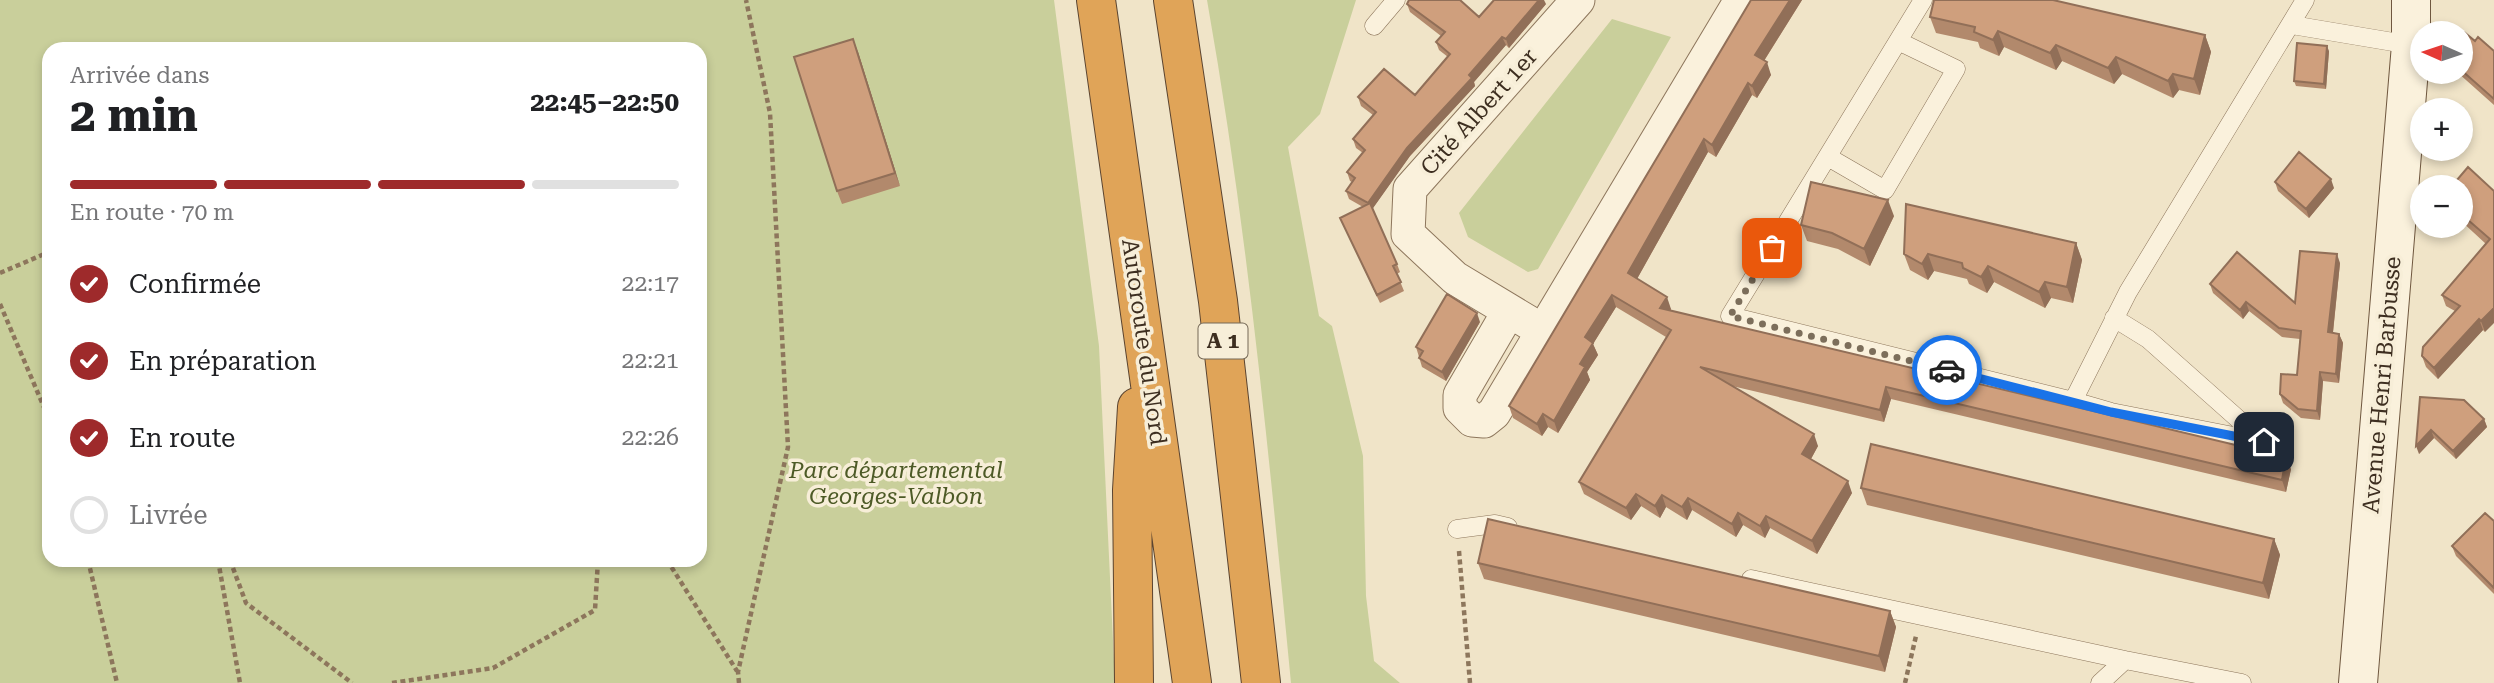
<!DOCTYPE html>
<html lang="fr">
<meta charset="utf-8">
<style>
:root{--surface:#fff;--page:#f6f6f6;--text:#202124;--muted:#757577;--line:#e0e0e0;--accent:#9e2a2b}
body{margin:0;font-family:"Roboto Serif",serif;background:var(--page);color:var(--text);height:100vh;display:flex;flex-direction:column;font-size:26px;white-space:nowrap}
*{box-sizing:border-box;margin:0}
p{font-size:23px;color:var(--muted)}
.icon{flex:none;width:38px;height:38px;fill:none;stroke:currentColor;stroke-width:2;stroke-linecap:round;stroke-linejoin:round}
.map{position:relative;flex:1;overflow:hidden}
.drawer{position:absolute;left:42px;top:42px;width:665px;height:525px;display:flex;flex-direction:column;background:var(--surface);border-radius:21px;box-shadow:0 4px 10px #0003}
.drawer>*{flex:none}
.needle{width:46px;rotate:273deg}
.buttons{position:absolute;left:2410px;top:21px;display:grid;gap:14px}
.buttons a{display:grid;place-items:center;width:63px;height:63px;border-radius:50%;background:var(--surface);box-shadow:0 4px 10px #0003;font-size:35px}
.pin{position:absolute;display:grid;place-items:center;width:60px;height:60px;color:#fff;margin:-30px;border-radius:14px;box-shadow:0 4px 10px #0006}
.courier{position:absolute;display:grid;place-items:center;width:70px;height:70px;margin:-35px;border:5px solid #1a73e8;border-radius:50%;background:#fff;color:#222;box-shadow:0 2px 9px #0007}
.headline em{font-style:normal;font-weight:700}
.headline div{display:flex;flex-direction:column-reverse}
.headline{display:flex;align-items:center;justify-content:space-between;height:119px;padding:0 28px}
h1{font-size:46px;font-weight:700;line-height:52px}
.bar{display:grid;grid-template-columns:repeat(4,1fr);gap:10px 7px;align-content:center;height:84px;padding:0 28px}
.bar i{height:9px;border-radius:5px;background:var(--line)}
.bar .current{background:var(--accent)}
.bar p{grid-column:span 4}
ol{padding:0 28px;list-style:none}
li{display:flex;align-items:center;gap:21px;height:77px}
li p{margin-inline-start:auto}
li .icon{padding:7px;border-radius:50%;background:var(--accent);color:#fff;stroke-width:4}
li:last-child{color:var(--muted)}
li i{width:38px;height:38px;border:4px solid var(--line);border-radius:50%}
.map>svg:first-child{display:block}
.green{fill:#c9cf9b;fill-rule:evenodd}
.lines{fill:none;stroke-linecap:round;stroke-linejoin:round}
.service-casing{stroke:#8d765c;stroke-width:19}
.minor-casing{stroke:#8d765c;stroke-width:35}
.secondary-casing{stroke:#6f573f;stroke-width:40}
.motorway-casing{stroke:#5b4430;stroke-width:40}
.path{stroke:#8d765c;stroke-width:4.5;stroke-dasharray:5 3.5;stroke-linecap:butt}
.service{stroke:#faf1dc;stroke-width:18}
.minor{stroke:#faf1dc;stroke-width:33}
.secondary{stroke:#faf1dc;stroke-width:38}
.motorway{stroke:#e0a458;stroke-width:38}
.wall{fill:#b2896c}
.shaded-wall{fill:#916f58}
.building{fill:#cf9f7d;stroke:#916f58;stroke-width:2}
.done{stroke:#7c6e5b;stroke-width:7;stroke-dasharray:0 12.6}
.route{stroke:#1a73e8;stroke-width:9}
.labels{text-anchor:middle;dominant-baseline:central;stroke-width:7;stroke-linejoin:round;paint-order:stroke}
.shield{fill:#f7eed8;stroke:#756857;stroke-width:2}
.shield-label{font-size:21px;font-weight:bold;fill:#3d2e20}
.street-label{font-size:23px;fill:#3d2e20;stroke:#f7eed8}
.park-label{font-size:23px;font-style:italic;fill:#4d5a26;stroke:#f7eed8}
</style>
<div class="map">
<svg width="2494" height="683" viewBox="0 0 2494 683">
<rect width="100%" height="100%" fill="#f0e4c8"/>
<path class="green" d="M0,0H1054L1099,346L1115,683H0ZM49,49H700V560H49Z
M1207,0H1356L1320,114L1288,147L1319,316L1332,326L1363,456L1366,596L1374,661L1400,683H1291C1269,455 1247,226 1207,0Z
M1612,19L1671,37L1538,269L1528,272L1468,237L1459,213Z"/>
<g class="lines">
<defs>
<path id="service" d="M1923,0L1730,316L2073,401L2128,292L2305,0
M2292,25L2411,45
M1374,26L1396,0
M1828,157L1885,190L1956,69L1898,41
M2073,401L2111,412L2264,442L2148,339L2114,318
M1457,529L1495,524L1508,527
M1751,579L2125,660L2100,683
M2125,660L2242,683"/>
<path id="minor" d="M1509,311L1460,395V408L1472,420L1484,421L1494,413L1741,0
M1528,322L1455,278L1408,234L1410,189L1578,0"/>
<path id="secondary" d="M2358,683L2411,45V0"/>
<path id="motorway" d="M1096,0L1192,683
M1173,0L1218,301L1261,683
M1134,683L1132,490L1137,407"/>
</defs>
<use href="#service" class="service-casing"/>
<use href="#minor" class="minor-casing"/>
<use href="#secondary" class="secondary-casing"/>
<use href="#motorway" class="motorway-casing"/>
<path class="path" d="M0,273L49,252
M0,304L49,419
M1459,551L1470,683
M88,560L117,683
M218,560L240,683
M230,560L246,603L352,683
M667,560L737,671
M392,683L493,668L595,610L598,560
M739,683L738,672L788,447L770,113L746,0
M1905,683L1916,636"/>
<use href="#service" class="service"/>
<use href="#minor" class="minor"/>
<use href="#secondary" class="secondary"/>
<use href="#motorway" class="motorway"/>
</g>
<path class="wall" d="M1751,0H1802L1764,61L1771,75L1757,98L1752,95L1716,157L1708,152L1637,279L1671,309L1670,311L2291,469L2286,492L1891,399L1884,422L1732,386L1818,446L1811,459L1852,493L1817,554L1770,528L1765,538L1743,525L1736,537L1692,510L1687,520L1666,507L1660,518L1641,506L1631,520L1584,494L1579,482L1666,337L1616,307L1593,344L1598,355L1587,372L1590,380L1558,433L1548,427L1542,436L1513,418L1509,406Z
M1407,4L1479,17L1546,4L1509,48L1506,45L1474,82L1475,86L1410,156L1372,209L1397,264L1400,272L1397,274L1404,291L1380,303L1340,218L1363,207L1349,199L1346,191L1352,182L1350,181L1347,172L1363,153L1356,148L1353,139L1373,115L1361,106L1358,97L1415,95L1448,57L1439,50L1436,42L1441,36L1410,12Z
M1930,17L2205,35L2211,52L2200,95L2179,90L2173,98L2122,74L2114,84L2062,61L2056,70L2004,47L1999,56L1980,48L1978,42L1936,33Z
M2460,36L2475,41L2494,51V105L2457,72H2460Z
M2329,51L2326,89L2296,86L2294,81Z
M858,52L900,186L842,204L837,191Z
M2275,182L2334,188L2309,218L2278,191Z
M2460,187L2494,191L2485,332L2483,330L2438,379L2426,367L2422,356L2455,311L2446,306L2442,295L2486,244L2460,220Z
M1894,216L1870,266L1838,249L1807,241L1801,225Z
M2076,243L2082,260L2073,303L2051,298L2045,308L1994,282L1987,293L1969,284L1967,279L1934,271L1928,280L1910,270L1904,254Z
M2340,263L2333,333L2339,334L2343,343L2339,383L2323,381L2320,420L2301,418L2283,403L2280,394L2297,375L2300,339L2282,337L2249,311L2243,319L2213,293L2210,284L2295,303Z
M1480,322L1446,381L1422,367L1416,347Z
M2420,397L2484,419L2487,427L2456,459L2434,438L2419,454Z
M1861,488L2274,539L2280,555L2269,599L1867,505Z
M2494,521V594L2456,556L2452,546Z
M1478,563L1890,611L1896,627L1885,672L1484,579Z"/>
<path class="shaded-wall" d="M1539,0H1544L1546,4L1509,48L1506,39Z
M1790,0H1802L1760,67L1755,55Z
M1998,31L2004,47L1999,56L1993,40Z
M2205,35L2211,52L2200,95L2194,79Z
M1502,37L1506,45L1474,82L1475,86L1410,156L1371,211L1368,203L1407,148Z
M853,39L858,52L900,186L895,173Z
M2056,45L2062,61L2056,70L2050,53Z
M2327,46L2329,51L2326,89L2324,84Z
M2116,57L2122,74L2114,84L2108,68Z
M1767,62L1771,75L1757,98L1752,86Z
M2173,74L2179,90L2173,98L2168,81Z
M1748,83L1752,95L1716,157L1712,145Z
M1704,139L1708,152L1633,286L1628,273Z
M2331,179L2334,188L2309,218L2306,209Z
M1888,200L1894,216L1870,266L1864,249Z
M2076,243L2082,260L2073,303L2067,287Z
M1928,254L1934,271L1928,280L1922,264Z
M2337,254L2340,263L2332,341L2328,332Z
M1988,266L1994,282L1987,293L1981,277Z
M2045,282L2051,298L2045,308L2039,292Z
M1612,295L1616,307L1593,344L1598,355L1587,372L1590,380L1558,433L1554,421L1580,364L1585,337Z
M1667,297L1671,309L1665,320L1660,308Z
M2246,302L2249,311L2243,319L2240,310Z
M2494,308V323L2485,332L2481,321Z
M1477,313L1480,322L1446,381L1442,372Z
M2479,319L2483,330L2438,379L2434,368Z
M2339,334L2343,343L2339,383L2336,374Z
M2320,372L2323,381L2320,420L2317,411Z
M1886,387L1891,399L1884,422L1880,410Z
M1543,414L1548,427L1542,436L1537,424Z
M2484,419L2487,427L2456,459L2453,451Z
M2431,430L2434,438L2419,454L2416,446Z
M1814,434L1818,446L1807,466L1802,454Z
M2286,457L2291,469L2286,492L2282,480Z
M1848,481L1852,493L1817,554L1812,541Z
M1636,494L1641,506L1631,520L1626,508Z
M1662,495L1666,507L1660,518L1655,506Z
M1688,498L1692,510L1687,520L1682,507Z
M1738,513L1743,525L1736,537L1732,524Z
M1766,516L1770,528L1765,538L1760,526Z
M2274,539L2280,555L2269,599L2263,583Z
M1890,611L1896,627L1885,672L1879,656Z"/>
<path class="building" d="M1409,0H1460L1479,17L1494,0H1539L1506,39L1502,37L1469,75L1472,78L1407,148L1368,203L1346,191L1355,178L1347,172L1365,150L1353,139L1376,112L1358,97L1384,69L1415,95L1450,54L1436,42L1445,32L1407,4Z
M1751,0H1790L1755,55L1767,62L1752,86L1748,83L1712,145L1704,139L1628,273L1667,297L1660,308L2286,457L2282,480L1886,387L1880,410L1700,367L1814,434L1802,454L1848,481L1812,541L1766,516L1760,526L1738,513L1732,524L1688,498L1682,507L1662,495L1655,506L1636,494L1626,508L1579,482L1671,330L1612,295L1585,337L1593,343L1580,364L1585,367L1554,421L1543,414L1537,424L1509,406Z
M1934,0H2053L2205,35L2194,79L2173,74L2168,81L2116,57L2108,68L2056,45L2050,53L1998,31L1993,40L1974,32L1975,27L1930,17Z
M2464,32L2475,41L2478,37L2494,51V99L2460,69V36Z
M853,39L895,173L837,191L794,57Z
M2297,43L2327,46L2324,84L2294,81Z
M2299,152L2331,179L2306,209L2275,182Z
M2468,167L2494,191V308L2481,321L2479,319L2434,368L2422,356L2423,347L2460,306L2442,295L2490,239L2460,213V187H2451Z
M1811,182L1888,200L1864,249L1832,233L1801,225Z
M1370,203L1397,264L1393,266L1401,282L1377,295L1340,218Z
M1906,204L2076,243L2067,287L2045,282L2039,292L1988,266L1981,277L1963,268L1962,263L1928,254L1922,264L1904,254Z
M2300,251L2337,254L2328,332L2339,334L2336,374L2320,372L2317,411L2298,409L2280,394L2281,374L2297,375L2301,331L2279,328L2246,302L2240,310L2210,284L2237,252L2295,303Z
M1447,294L1477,313L1442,372L1419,358L1423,351L1416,347Z
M2420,397L2464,400L2484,419L2453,451L2431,430L2416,446Z
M1871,444L2274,539L2263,583L1861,488Z
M2485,513L2494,521V588L2452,546Z
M1488,519L1890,611L1879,656L1478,563Z"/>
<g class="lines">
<path class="done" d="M1772,248L1730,316L1947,370"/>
<path class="route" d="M1947,370L2111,412L2264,442"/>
</g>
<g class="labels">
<rect class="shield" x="1198.5" y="323.5" width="49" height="35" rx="5"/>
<g class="shield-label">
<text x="1223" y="341">A 1</text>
</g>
<g class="street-label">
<text transform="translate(1479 112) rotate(-48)">Cité Albert 1er</text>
<text transform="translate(1144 342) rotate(82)">Autoroute du Nord</text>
<text transform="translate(2382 385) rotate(-85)">Avenue Henri Barbusse</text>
</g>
<g class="park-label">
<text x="896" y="470">Parc départemental<tspan x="896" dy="26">Georges-Valbon</tspan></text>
</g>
</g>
</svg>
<div class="buttons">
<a><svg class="needle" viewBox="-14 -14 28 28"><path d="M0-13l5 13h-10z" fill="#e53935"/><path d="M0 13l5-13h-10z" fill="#757577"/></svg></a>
<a>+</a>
<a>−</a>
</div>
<div class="pin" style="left:1772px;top:248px;background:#ea580c"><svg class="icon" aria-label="bag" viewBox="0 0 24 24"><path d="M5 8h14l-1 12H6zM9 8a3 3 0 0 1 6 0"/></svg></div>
<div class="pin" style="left:2264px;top:442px;background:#1f2937"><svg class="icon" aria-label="home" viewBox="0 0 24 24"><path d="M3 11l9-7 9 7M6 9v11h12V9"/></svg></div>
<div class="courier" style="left:1947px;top:370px"><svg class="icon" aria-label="car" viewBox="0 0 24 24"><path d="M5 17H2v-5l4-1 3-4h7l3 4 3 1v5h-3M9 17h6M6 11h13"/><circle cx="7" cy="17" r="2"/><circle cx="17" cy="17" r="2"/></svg></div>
<section class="drawer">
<div class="headline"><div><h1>2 min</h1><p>Arrivée dans</p></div><em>22:45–22:50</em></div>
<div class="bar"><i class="current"></i><i class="current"></i><i class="current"></i><i></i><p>En route · 70 m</p></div>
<ol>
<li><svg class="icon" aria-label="check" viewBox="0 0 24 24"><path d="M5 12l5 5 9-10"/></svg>Confirmée<p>22:17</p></li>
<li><svg class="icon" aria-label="check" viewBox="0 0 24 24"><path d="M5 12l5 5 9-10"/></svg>En préparation<p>22:21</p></li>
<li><svg class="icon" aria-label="check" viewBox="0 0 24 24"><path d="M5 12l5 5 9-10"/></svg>En route<p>22:26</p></li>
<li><i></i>Livrée</li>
</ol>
</section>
</div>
